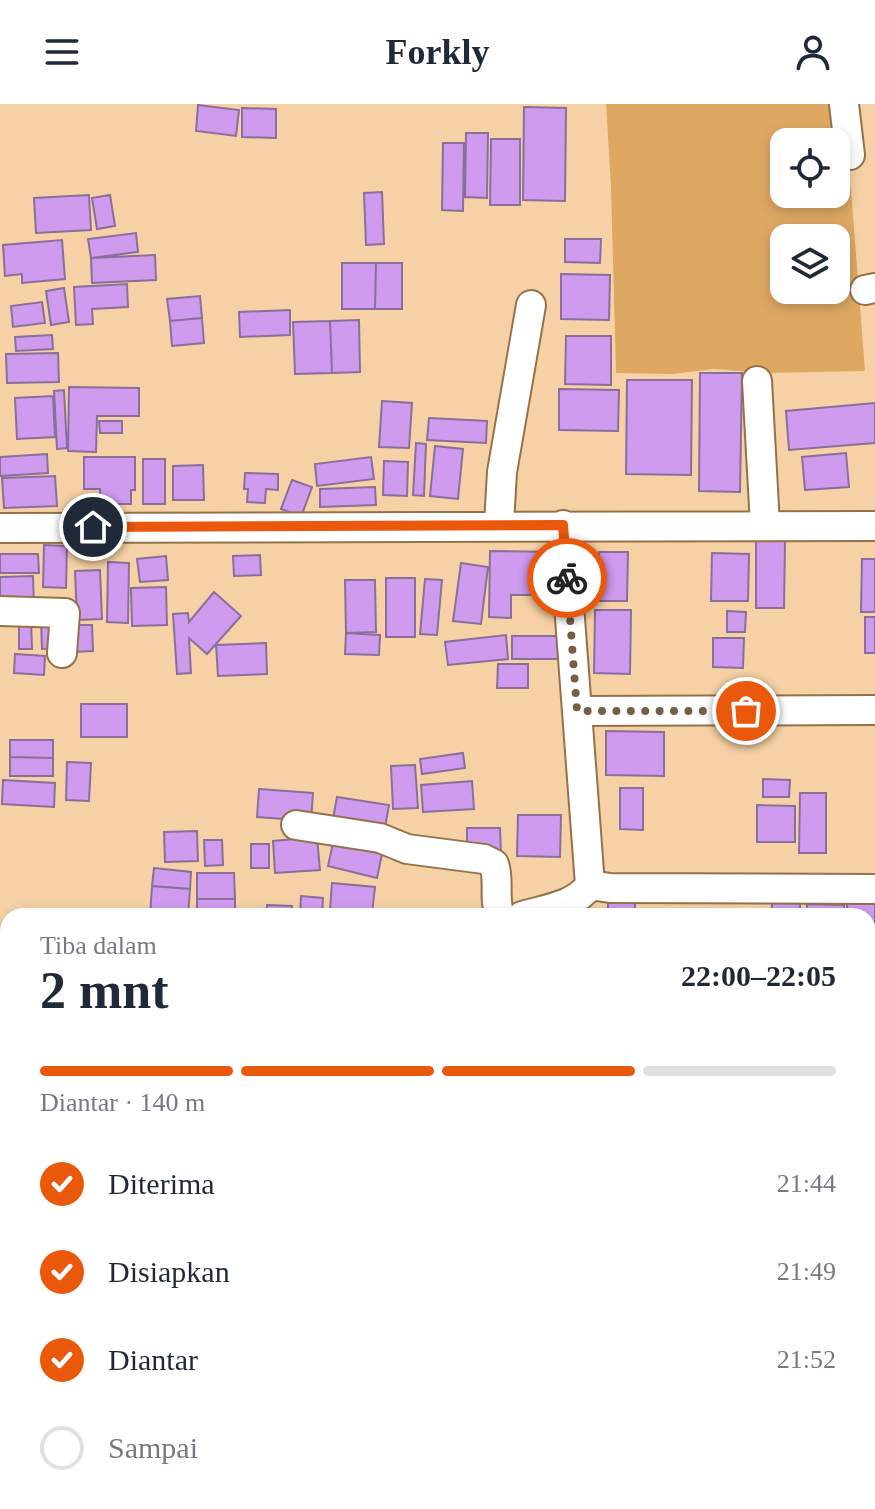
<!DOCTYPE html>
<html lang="id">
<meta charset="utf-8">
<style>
:root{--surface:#fff;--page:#f6f6f7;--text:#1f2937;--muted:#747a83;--line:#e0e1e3;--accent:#ea580c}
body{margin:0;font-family:Georgia,serif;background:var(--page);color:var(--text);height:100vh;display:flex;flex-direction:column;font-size:30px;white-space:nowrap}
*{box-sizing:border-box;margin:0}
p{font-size:26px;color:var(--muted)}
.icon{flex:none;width:44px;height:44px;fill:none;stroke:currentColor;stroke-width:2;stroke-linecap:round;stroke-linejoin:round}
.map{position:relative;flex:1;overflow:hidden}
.side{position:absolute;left:0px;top:804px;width:876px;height:602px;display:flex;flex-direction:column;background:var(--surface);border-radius:24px 24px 0 0;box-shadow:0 4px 12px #0003}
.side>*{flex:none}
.fabs{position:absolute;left:770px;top:24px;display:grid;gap:16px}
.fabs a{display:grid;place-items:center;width:80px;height:80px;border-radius:16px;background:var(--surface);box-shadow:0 4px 12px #0003;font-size:40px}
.pin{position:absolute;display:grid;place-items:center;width:68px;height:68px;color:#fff;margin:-34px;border:4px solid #fff;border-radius:50%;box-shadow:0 2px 8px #0007}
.courier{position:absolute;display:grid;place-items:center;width:80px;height:80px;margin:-40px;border:6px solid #ea580c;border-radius:50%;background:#fff;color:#222;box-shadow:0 2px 10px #0007}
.head em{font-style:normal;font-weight:700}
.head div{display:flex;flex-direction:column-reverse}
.head{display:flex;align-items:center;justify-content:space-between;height:136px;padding:0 40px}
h1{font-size:52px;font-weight:700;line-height:60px}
.bar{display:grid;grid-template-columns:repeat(4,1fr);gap:12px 8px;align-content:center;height:96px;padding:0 40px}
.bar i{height:10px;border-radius:6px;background:var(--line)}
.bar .active{background:var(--accent)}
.bar p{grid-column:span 4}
ol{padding:0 40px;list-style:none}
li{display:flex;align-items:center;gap:24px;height:88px}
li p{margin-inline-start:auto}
li .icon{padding:8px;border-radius:50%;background:var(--accent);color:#fff;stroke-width:4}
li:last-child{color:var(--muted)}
li i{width:44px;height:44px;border:4px solid var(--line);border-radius:50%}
header{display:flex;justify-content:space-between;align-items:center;height:104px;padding:0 40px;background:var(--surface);font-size:36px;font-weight:700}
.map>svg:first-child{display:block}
.green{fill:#dea863;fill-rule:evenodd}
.building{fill:#ce9bef;stroke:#896f9a;stroke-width:2}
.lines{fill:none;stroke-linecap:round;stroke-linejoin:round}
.minor-casing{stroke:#947249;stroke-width:32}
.minor{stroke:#fff;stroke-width:28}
.done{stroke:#755f44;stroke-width:8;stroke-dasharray:0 14.4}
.route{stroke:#ea580c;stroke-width:10}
</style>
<header><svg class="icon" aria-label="menu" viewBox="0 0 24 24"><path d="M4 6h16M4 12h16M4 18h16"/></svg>Forkly<svg class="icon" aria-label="person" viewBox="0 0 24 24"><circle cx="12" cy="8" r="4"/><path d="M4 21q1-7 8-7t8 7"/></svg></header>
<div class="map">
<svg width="875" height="1405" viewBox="0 0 875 1405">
<rect width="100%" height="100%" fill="#f6d1a5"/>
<path class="green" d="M606,0H841L851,85L865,267L765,269L714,265L672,270L616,269L611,83ZM784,38H836V90H784ZM784,134H836V186H784Z"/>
<path class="building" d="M198,1L239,6L236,32L196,27Z
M524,3L566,4L565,97L523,96Z
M242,4L276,5V34L242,33Z
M466,29H488L487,94L465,93Z
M491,35H520V101H490Z
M443,39H464L463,107L442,106Z
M382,88L384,140L366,141L364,89Z
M89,91L91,126L36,129L34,94Z
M110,91L115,122L97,125L92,94Z
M136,129L138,148L91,154L88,135Z
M565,135H601L600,159L565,158Z
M62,136L65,175L22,179V170L5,172L3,141Z
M155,151L156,176L92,179L91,154Z
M342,159H376L375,205H342Z
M376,159H402V205H375Z
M561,170L610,171L609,216L561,215Z
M127,180L128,203L92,205L93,220L76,221L74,183Z
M64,184L69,218L51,221L46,187Z
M200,192L202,214L170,217L167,195Z
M42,198L45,219L13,223L11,202Z
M290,206V231L240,233L239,208Z
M202,214L204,239L172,242L170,217Z
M359,216L360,268L332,269L330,217Z
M330,217L332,269L295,270L293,218Z
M52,231L53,245L16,247L15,233Z
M566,232H611V281L565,280Z
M58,249L59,278L7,279L6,250Z
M700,269H742L740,388L699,387Z
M627,276H692L691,371L626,370Z
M69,283L139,284V312H97L96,348L68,347Z
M559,285L619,286L618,327L559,326Z
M64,286L67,344L57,345L54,287Z
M53,292L55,333L17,335L15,294Z
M382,297L412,299L409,344L379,343Z
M875,299V339L789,346L786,307Z
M429,314L487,317L486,339L427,336Z
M99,317H122V329H100Z
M416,339L426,340L424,392L413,391Z
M435,342L463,345L458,395L430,392Z
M846,349L849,383L805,386L802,353Z
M47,350L48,369L0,372V353Z
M84,353H135V386H131V400H100V385H84Z
M371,353L374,375L317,382L315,360Z
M143,355H165V400H143Z
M384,357L408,358L407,392L383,391Z
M203,361L204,396H173V362Z
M245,369L278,370V386L266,385L265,399L247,398L248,385H244Z
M55,372L57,402L4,404L2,374Z
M292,376L312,383L301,413L281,405Z
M375,383L376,401L320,403V385Z
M756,437H785L784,504H756Z
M44,441L67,442L66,484L43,483Z
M490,447L558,448L557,491H511V514L489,513Z
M599,448H628L627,497H599Z
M712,449L749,450L748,497H711Z
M0,450H38L39,469H0Z
M260,451L261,471L234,472L233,452Z
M166,452L168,476L140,478L137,455Z
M862,455H875V508H861Z
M108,458L129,459L128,519L107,518Z
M461,459L488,463L481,520L453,517Z
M100,466L102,515L77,516L75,467Z
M33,472L34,503L0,504V473Z
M386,474H415V533H386Z
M425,475L442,476L437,531L420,530Z
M345,476H375L376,528L346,529Z
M166,483L167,521L132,522L131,484Z
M214,488L241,512L207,550L189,534L191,569L177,570L173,510L188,509L189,518Z
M595,506H631L630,570L594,569Z
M727,507L746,508L745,528H727Z
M19,512H31L32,545H19Z
M865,513H875V549H865Z
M57,517L58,544L42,545L41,518Z
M72,521H92L93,547L73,548Z
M346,529L380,531L379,551L345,550Z
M506,531L508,555L448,561L445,538Z
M512,532H562V555H512Z
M713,534H744L743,564L713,563Z
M266,539L267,570L218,572L216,541Z
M15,550L45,552L44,571L14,569Z
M498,560H528V584H497Z
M81,600H127V633H81Z
M606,627L664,628V672L606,671Z
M10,636H53V654L10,653Z
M463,649L465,664L422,670L420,655Z
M10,653L53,654V672H10Z
M67,658L91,659L89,697L66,696Z
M415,661L418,704L393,705L391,662Z
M763,675L790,676L789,693H763Z
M3,676L55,679L54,703L2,700Z
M472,677L474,705L423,708L421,681Z
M620,684H643V726L620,725Z
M259,685L313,689L311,717L257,713Z
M800,689H826V749H799Z
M337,693L389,701L384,729L332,720Z
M757,701L795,702V738H757Z
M518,711H561L560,753L517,752Z
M467,724H500L501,750L467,751Z
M197,727L198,757L165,758L164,728Z
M317,733L320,766L275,769L273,737Z
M204,736H222L223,761L205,762Z
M333,739L382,750L377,774L328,762Z
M251,740H269V764H251Z
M154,764L191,768L190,785L152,782Z
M197,769H234L235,795H197Z
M332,779L375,783L372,810L330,806Z
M152,782L190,785L188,812H150Z
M301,792L323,794L322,812H300Z
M608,792H635V812H608Z
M772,794L800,795V812H772Z
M197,795H235V812H197Z
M847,795H875V866H868V812H847Z
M807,800L844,801V812H807Z
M267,801L292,802L291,812H266Z
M0,1275H8V1314H1Z
M1,1314H8V1354H2Z
M8,1372L10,1405H0V1373Z
M30,1398H54V1405H30Z
M54,1398H80V1405H54Z"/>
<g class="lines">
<defs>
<path id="minor" d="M844,0L850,51
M865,186L875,184
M757,277L765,421
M499,420L502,368L531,201
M0,424L875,422
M0,507L65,509L62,549
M577,607L875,606
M296,721L380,734L407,745L484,755L494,760C500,777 493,794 500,812
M590,781L610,784L875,785
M522,812C546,805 575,802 590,781L563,421
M0,1367H8"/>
</defs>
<use href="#minor" class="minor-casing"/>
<use href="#minor" class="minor"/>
</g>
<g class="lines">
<path class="done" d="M567,474L577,607H746"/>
<path class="route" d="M93,423L563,421L567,474"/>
</g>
</svg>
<div class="fabs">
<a><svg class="icon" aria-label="locate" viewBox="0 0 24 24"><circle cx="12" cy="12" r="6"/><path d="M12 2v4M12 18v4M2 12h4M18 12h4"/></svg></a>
<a><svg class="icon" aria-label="layers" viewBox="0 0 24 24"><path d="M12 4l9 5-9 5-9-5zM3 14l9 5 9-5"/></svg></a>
</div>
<div class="pin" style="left:746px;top:607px;background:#ea580c"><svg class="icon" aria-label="bag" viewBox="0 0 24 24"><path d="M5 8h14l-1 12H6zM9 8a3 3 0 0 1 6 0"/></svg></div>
<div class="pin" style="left:93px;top:423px;background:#1f2937"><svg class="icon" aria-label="home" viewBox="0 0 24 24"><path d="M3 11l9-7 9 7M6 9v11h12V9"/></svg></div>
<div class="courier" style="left:567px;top:474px"><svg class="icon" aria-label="bike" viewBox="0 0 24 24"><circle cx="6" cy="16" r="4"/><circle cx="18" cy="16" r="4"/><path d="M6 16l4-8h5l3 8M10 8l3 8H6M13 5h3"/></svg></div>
<section class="side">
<div class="head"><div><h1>2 mnt</h1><p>Tiba dalam</p></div><em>22:00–22:05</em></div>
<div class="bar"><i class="active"></i><i class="active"></i><i class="active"></i><i></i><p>Diantar · 140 m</p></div>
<ol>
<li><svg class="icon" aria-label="check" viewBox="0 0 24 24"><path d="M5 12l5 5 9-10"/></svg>Diterima<p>21:44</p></li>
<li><svg class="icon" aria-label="check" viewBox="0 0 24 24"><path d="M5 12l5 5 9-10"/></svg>Disiapkan<p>21:49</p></li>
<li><svg class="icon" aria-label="check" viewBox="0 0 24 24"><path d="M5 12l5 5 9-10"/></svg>Diantar<p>21:52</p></li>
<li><i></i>Sampai</li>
</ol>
</section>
</div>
